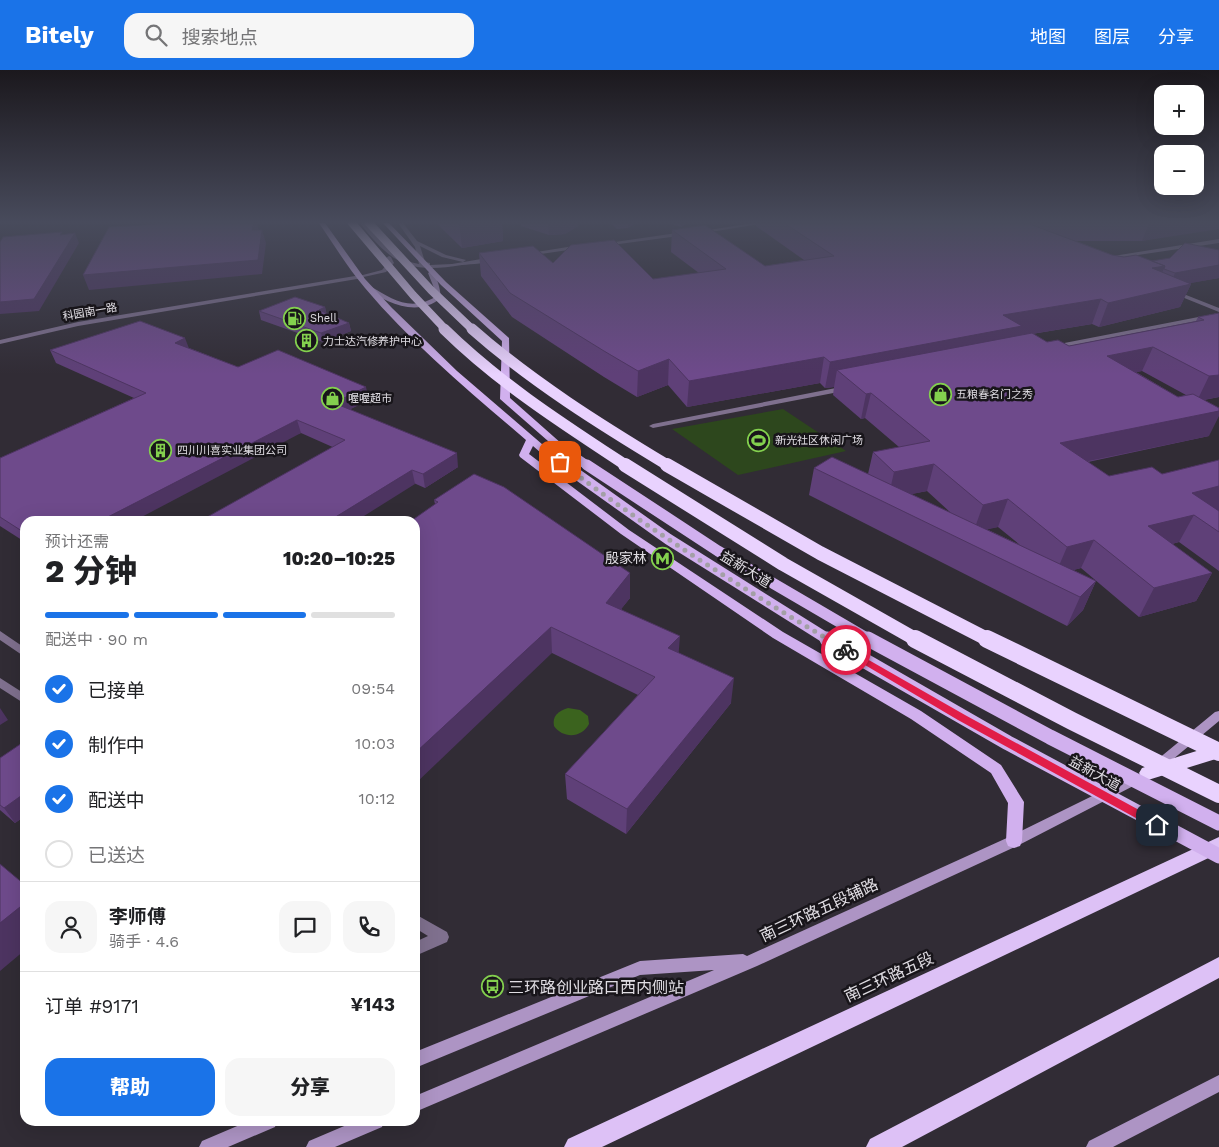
<!DOCTYPE html>
<html lang="zh">
<meta charset="utf-8">
<style>
:root{--surface:#fff;--page:#f6f6f6;--text:#202124;--muted:#757577;--line:#e0e0e0;--accent:#1a73e8}
body{margin:0;font-family:"Work Sans","Noto Sans SC",sans-serif;background:var(--page);color:var(--text);height:100vh;display:flex;flex-direction:column;font-size:19px;white-space:nowrap}
*{box-sizing:border-box;margin:0}
p{font-size:16px;color:var(--muted)}
.icon{flex:none;width:28px;height:28px;fill:none;stroke:currentColor;stroke-width:2;stroke-linecap:round;stroke-linejoin:round}
.map{position:relative;flex:1;overflow:hidden}
.side{position:absolute;left:20px;top:446px;width:400px;height:610px;display:flex;flex-direction:column;background:var(--surface);border-radius:15px;box-shadow:0 5px 20px #0002}
.side>*{flex:none}
.controls{position:absolute;left:1154px;top:15px;display:grid;gap:10px}
.controls a{display:grid;place-items:center;width:50px;height:50px;border-radius:10px;background:var(--surface);box-shadow:0 5px 20px #0002;font-size:25px}
.pin{position:absolute;display:grid;place-items:center;width:42px;height:42px;color:#fff;margin:-21px;border-radius:10px;box-shadow:0 2px 8px #0006}
.courier{position:absolute;display:grid;place-items:center;width:50px;height:50px;margin:-25px;border:4px solid #e11d48;border-radius:50%;background:#fff;color:#222;box-shadow:0 1px 6px #0007}
.headline em{font-style:normal;font-weight:800}
.headline div{display:flex;flex-direction:column-reverse}
.headline{display:flex;align-items:center;justify-content:space-between;height:85px;padding:0 25px}
h1{font-size:32px;font-weight:800;line-height:38px}
.bar{display:grid;grid-template-columns:repeat(4,1fr);gap:8px 5px;align-content:center;height:60px;padding:0 25px}
.bar i{height:6px;border-radius:4px;background:var(--line)}
.bar .selected{background:var(--accent)}
.bar p{grid-column:span 4}
.line{display:flex;align-items:center;gap:12px;padding:0 25px;border-top:1px solid var(--line)}
.line div{flex:1}
.round{display:grid;place-items:center;flex:none;width:52px;height:52px;border-radius:15px;background:var(--page)}
ol{padding:0 25px;list-style:none}
li{display:flex;align-items:center;gap:15px;height:55px}
li p{margin-inline-start:auto}
li .icon{padding:5px;border-radius:50%;background:var(--accent);color:#fff;stroke-width:4}
li:last-child{color:var(--muted)}
li i{width:28px;height:28px;border:2px solid var(--line);border-radius:50%}
.primary-button{display:flex;gap:10px;margin-top:auto;padding:10px 25px}
.primary-button a{flex:1;height:58px;border-radius:15px;background:var(--accent);color:#fff;font-size:20px;font-weight:800;line-height:58px;text-align:center}
.primary-button a+a{background:var(--page);color:var(--text)}
header{display:flex;align-items:center;gap:30px;box-sizing:border-box;height:70px;padding:0 25px;background:var(--accent);color:#fff}
header strong{font-size:24px}
nav{display:flex;gap:28px;margin-inline-start:auto;font-size:18px}
.search{width:350px;height:45px;background:var(--page);display:flex;align-items:center;gap:12px;box-sizing:border-box;padding:0 18px;border-radius:15px;color:var(--muted);font-size:19px}
.map>svg:first-child{display:block}
.green{fill:#2d471d}
.water{fill:#3b631e}
.lines{fill:none;stroke-linecap:round;stroke-linejoin:round}
.minor{fill:#7f708e;fill-rule:evenodd}
.tertiary{fill:#7f708e;fill-rule:evenodd}
.secondary{fill:#ad94c4;fill-rule:evenodd}
.primary{fill:#d1b0ee;fill-rule:evenodd}
.trunk{fill:#ddc1f6;fill-rule:evenodd}
.motorway{fill:#e9d2fe;fill-rule:evenodd}
.primary-bridge-far2{stroke:#d1b0ee;stroke-width:9}
.primary-bridge-far1{stroke:#d1b0ee;stroke-width:11}
.primary-bridge{stroke:#d1b0ee;stroke-width:15}
.motorway-bridge-far3{stroke:#e9d2fe;stroke-width:8}
.motorway-bridge-far2{stroke:#e9d2fe;stroke-width:11}
.motorway-bridge-far1{stroke:#e9d2fe;stroke-width:14}
.motorway-bridge{stroke:#e9d2fe;stroke-width:18}
.wall{fill:#5f4078;fill-rule:evenodd}
.shaded-wall{fill:#4d3461}
.building{fill:#6e4a8b;stroke:#4d3461}
.route{fill:#e11d48}
.done{stroke:#a39fa6;stroke-width:5;stroke-dasharray:0 9}
.labels{text-anchor:middle;dominant-baseline:central;stroke-width:5;stroke-linejoin:round;paint-order:stroke}
.far-street-label{font-size:11px;fill:#e0dde3;stroke:#18151a}
.far-poi-label{font-size:11px;fill:#e0dde3;stroke:#18151a;text-anchor:start}
.poi-label{font-size:14px;fill:#e0dde3;stroke:#18151a;text-anchor:end}
.street-label{font-size:14px;fill:#e0dde3;stroke:#18151a}
.near-street-label{font-size:16px;fill:#e0dde3;stroke:#18151a}
.near-poi-label{font-size:16px;fill:#e0dde3;stroke:#18151a;text-anchor:start}
</style>
<header>
<strong>Bitely</strong>
<div class="search"><svg class="icon" aria-label="search" viewBox="0 0 24 24"><circle cx="10" cy="10" r="6"/><path d="M15 15l6 6"/></svg>搜索地点</div>
<nav><a>地图</a><a>图层</a><a>分享</a></nav>
</header>
<div class="map">
<svg width="1219" height="1077" viewBox="0 0 1219 1077">
<rect width="100%" height="100%" fill="#312c35"/>
<path class="green" d="M783,339L846,381L738,405L672,359Z"/>
<path class="water" d="M568,638L580,640L588,646L589,654C582,668 563,669 554,656C552,646 558,641 568,638Z"/>
<g class="lines">
<path class="minor" d="M1219,169V173L1104,190L1101,188Z
M361,205L364,207L363,208L78,256L0,274V270L78,252Z
M1172,221H1176L1219,238V242L1172,223Z
M1219,243V247L1054,279L1051,277L1054,275Z
M846,316L850,318L849,320L653,358L649,356L653,354Z
M0,561L25,578V587L0,570Z
M0,608L25,624V634L0,618Z
M415,844L447,862L449,867L447,872L415,886V872L428,866L415,858Z"/>
<path class="tertiary" d="M360,153H365C380,171 394,190 419,194L415,177L398,153H403L417,171L446,185L466,190L463,192L442,187L420,176L425,192L430,193V195L452,194L493,187L496,189C487,194 472,194 462,195C410,204 391,194 360,153Z
M754,153H766L698,164L695,162Z
M684,162L686,165L604,176L601,174Z
M580,175L582,176V178L527,186L524,184Z
M389,186L391,187L394,193L386,202L359,208V206L382,200L388,193L386,188Z"/>
<path class="secondary" d="M431,201C438,207 440,219 441,228C418,247 386,234 365,217L370,216C392,229 410,242 435,227L434,218L428,203Z
M1219,641V651L1160,700L1156,702L1152,700L1150,697L1152,694L1215,642Z
M1137,704L1141,706L1143,709L1141,712L1019,775L757,896L415,1042V1026L714,900L640,905L415,998V982L640,891L743,884L747,886L1009,767Z
M1219,1005V1022L1113,1077H1086L1089,1071Z
M249,1051H277L275,1057L228,1077H199L202,1071Z
M356,1051H384L382,1057L335,1077H306L309,1071Z"/>
<path class="primary" d="M319,153H325L365,209L392,238L457,301L550,381L549,383H541L533,376L529,384L629,460L783,562L921,641L1001,695L1024,732L1022,771L1020,776L1014,778L1008,776L1006,771L1008,733L991,703L911,649L773,568L621,464L520,387L519,385L526,370C470,322 412,274 365,218C348,198 334,175 319,153Z
M383,153H389L446,212L509,268L510,328L562,374V378H556L500,329L502,271L441,215Z"/>
<path class="trunk" d="M1219,767V783L602,1077H564L568,1069Z
M1219,887V908L902,1077H866L870,1069Z"/>
<path class="motorway" d="M1219,674V688L1148,710L1142,708L1139,703L1142,698Z"/>
<path class="primary-bridge-far2" d="M559,376L588,396
M545,381L565,396"/>
<path class="primary-bridge-far1" d="M564,395L668,469L829,570
M587,395L718,481L870,570"/>
<path class="primary-bridge" d="M827,569L1008,673L1219,786
M868,569L1050,667L1219,753"/>
<path class="motorway-bridge-far3" d="M352,153L413,225L446,260
M369,153L431,220L473,260"/>
<path class="motorway-bridge-far2" d="M444,259C499,313 563,354 627,396
M472,259C532,312 601,355 669,396"/>
<path class="motorway-bridge-far1" d="M625,395L783,494L917,570
M667,395L820,483L989,570"/>
<path class="motorway-bridge" d="M915,569L1072,651L1219,724
M987,569L1219,682"/>
</g>
<path class="wall" d="M436,153H502L503,171L462,178Z
M521,153H578V156L565,164L549,165L521,156Z
M610,153H636L628,158L617,159Z
M668,153H687L681,157Z
M756,153H1219L1142,171H1076L1112,185L1152,191L1219,208L1189,213L1191,214L1180,237L1099,257L1092,254L1032,264L1047,272L1069,276L1196,251L1198,247L1219,243V327L1204,330L1209,366L1088,392L1109,406L1162,404L1219,390V440H1218L1219,441V501L1179,472L1172,474L1212,503L1196,531L1139,547L1081,498L1073,500L1096,511L1083,540L1067,556L809,425L814,398L868,404L873,382L899,377L865,348L861,349L833,325L834,317L825,318L820,313L687,337L668,315L637,327L604,307L512,247L481,206L479,183L553,193L653,209L699,203L671,182L672,160L765,196L804,190L756,156ZM1142,301L1186,325L1178,327L1136,302ZM927,421L951,443L911,424ZM998,457L1020,475L986,459Z
M325,237L326,243L349,253L351,261L323,272L261,250L259,241Z
M189,278L238,297L369,330L350,339L458,397L425,418L301,363L25,451V472L0,456V388L134,328L56,293L50,280Z
M434,430L630,528L621,539L678,582L731,633L626,764L567,729L565,704L638,625L552,583L435,434Z
M25,671V746L15,753L0,740V688Z"/>
<path class="shaded-wall" d="M254,153H257L259,161L252,160Z
M459,153H502L503,171L462,178Z
M548,153H578V156L565,164L549,165Z
M628,153H636L628,158Z
M681,153H687L681,157Z
M1149,153H1219V159L1142,171Z
M262,160L266,173L262,204L89,220L83,205Z
M75,163L79,173L39,241L0,244V232Z
M1219,195V208L1169,217L1175,203Z
M1165,196L1155,219L1152,198Z
M1191,214L1180,237L1099,257L1108,233Z
M1101,229L1092,254L1019,266L837,300L834,317L825,318L830,292L1003,245Z
M325,237L327,245L319,240Z
M349,253L351,261L323,272L321,263Z
M185,268L190,281L175,273Z
M1153,277L1142,301L1098,310L1107,286Z
M824,287L820,313L687,337L689,311Z
M669,289L668,315L637,327L638,301Z
M1219,305V327L1197,331L1209,306Z
M366,317L369,330L337,346L334,333Z
M871,323L865,348L861,349L866,324Z
M1219,341V346L1209,366L1050,399L1060,373Z
M297,350L301,363L134,451H100Z
M457,383L458,397L425,418L423,404Z
M934,394L927,421L888,429L894,402Z
M412,400L415,414L356,451H329Z
M1219,416V440L1196,446L1194,445L1179,472L1134,484L1148,456L1192,423Z
M1008,429L998,457L973,463L983,435Z
M1094,470L1081,498L1055,505L1067,477Z
M630,503V528L606,558V533Z
M1212,503L1196,531L1139,547L1154,518Z
M1096,511L1083,540L1067,556L1080,527Z
M551,557L552,583L415,714V683Z
M680,566L678,591L668,578Z
M734,608L731,633L626,764L627,739Z
M0,638L8,650L0,655Z
M25,723V746L15,753L4,738Z
M25,833V880L0,901V853Z"/>
<path class="building" d="M174,153H254L252,160H262L258,190L83,205L109,157Z
M784,153H1027L1112,185L1124,187L1136,185L1165,196L1152,198L1191,214L1108,233L1101,229L1003,245L1022,256L830,292L824,287L689,311L669,289L638,301L604,281L510,223L479,183L533,176L553,193L571,175L614,170L653,209L726,199L672,160L705,155L765,196L834,186Z
M62,162L60,165L75,163L34,229L0,232V172L3,167Z
M1185,173L1219,180V195L1175,203L1164,199L1165,196L1152,191L1170,188Z
M295,227L325,237L319,240L349,253L321,263L259,241Z
M1219,243V305L1209,306L1153,277L1107,286L1178,327L1193,324L1219,338V341L1060,373L1109,406L1152,397L1162,404L1219,390V416L1192,423L1219,441V462L1194,445L1148,456L1212,503L1154,518L1094,470L1067,477L1008,429L983,435L934,394L894,402L873,382L930,371L871,323L866,324L837,300L1032,263L1047,272L1058,270L1069,276L1204,250L1198,247Z
M140,251L185,268L175,273L238,297L278,280L366,317L334,333L457,383L423,404L412,400L329,451H200L345,370L297,350L100,451H25V463L0,447V388L146,323L50,280Z
M832,387L1096,511L1080,527L814,398Z
M474,404L504,417L630,503L606,533L680,566L668,578L734,608L627,739L565,704L655,607L551,557L415,683V451H411L438,432L434,430Z
M25,671V723L4,738L0,735V688Z
M0,794L25,815V833L0,853Z"/>
<linearGradient id="sky" x2="0" y2="1"><stop stop-color="#1b181d"/><stop offset="0.5" stop-color="#484b5c"/><stop offset="1" stop-color="#484b5c" stop-opacity="0"/></linearGradient>
<rect width="1219" height="304" fill="url(#sky)"/>
<path class="route" d="M846,577L965,645L1161,752L1163,755L1161,758H1154L958,650L843,582L842,580Z"/>
<g class="lines">
<path class="done" d="M560,392C650,461 748,522 846,580"/>
</g>
<defs>
<symbol id="fuel-ring" viewBox="-11 -11 22 22"><circle r="9.5" fill="#18151a" stroke="#83d04e" stroke-width="1.5"/><path d="M-5.5-6h7V0h2V4h1.3V-2.5L3-4.5l.8-.8L6-3V5H2.5V1h-1V6h-7ZM-4.2-4.7v3.2H.2V-4.7Z" fill="#83d04e"/></symbol>
<symbol id="building-ring" viewBox="-11 -11 22 22"><circle r="9.5" fill="#18151a" stroke="#83d04e" stroke-width="1.5"/><path d="M-4-6H4V6H1V3H-1V6H-4ZM-2.5-4.3h1.7v1.8h-1.7ZM.8-4.3h1.7v1.8H.8ZM-2.5-1h1.7V.8h-1.7ZM.8-1h1.7V.8H.8Z" fill="#83d04e"/></symbol>
<symbol id="shop-ring" viewBox="-11 -11 22 22"><circle r="9.5" fill="#18151a" stroke="#83d04e" stroke-width="1.5"/><path d="M-5-2.5h2.3a2.7 3.5 0 0 1 5.4 0H5L5.5 6h-11ZM-1.5-2.5h3a1.5 2.3 0 0 0-3 0Z" fill="#83d04e"/></symbol>
<symbol id="stadium-ring" viewBox="-11 -11 22 22"><circle r="9.5" fill="#18151a" stroke="#83d04e" stroke-width="1.5"/><path d="M0-5a6.5 5 0 1 0 0 10a6.5 5 0 1 0 0-10ZM-3.5-1.8h7v3.6h-7Z" fill="#83d04e"/></symbol>
<symbol id="metro-ring" viewBox="-11 -11 22 22"><circle r="9.5" fill="#18151a" stroke="#83d04e" stroke-width="1.5"/><path d="M-5.5 5V-5H-3L0 0L3-5H5.5V5H3V-.5L0 4L-3-.5V5Z" fill="#83d04e"/></symbol>
<symbol id="bus-ring" viewBox="-11 -11 22 22"><circle r="9.5" fill="#18151a" stroke="#83d04e" stroke-width="1.5"/><path d="M-5-6H5V4H4V6H2V4H-2V6H-4V4H-5ZM-3.5-4V0h7V-4ZM-3.5 1.2v1.5H-2V1.2ZM2 1.2v1.5H3.5V1.2Z" fill="#83d04e"/></symbol>
</defs>
<g fill-rule="evenodd">
<use href="#fuel-ring" x="282" y="236" width="25" height="25"/>
<use href="#building-ring" x="294" y="258" width="25" height="25"/>
<use href="#shop-ring" x="928" y="312" width="25" height="25"/>
<use href="#shop-ring" x="320" y="316" width="25" height="25"/>
<use href="#stadium-ring" x="746" y="358" width="25" height="25"/>
<use href="#building-ring" x="148" y="368" width="25" height="25"/>
<use href="#metro-ring" x="650" y="476" width="25" height="25"/>
<use href="#bus-ring" x="480" y="904" width="25" height="25"/>
</g>
<g class="labels">
<g class="far-street-label">
<text transform="translate(90 242) rotate(-10)">科园南一路</text>
</g>
<g class="far-poi-label">
<text x="310" y="248">Shell</text>
<text x="323" y="271">力士达汽修养护中心</text>
<text x="956" y="324">五粮春名门之秀</text>
<text x="348" y="328">喔喔超市</text>
<text x="775" y="370">新光社区休闲广场</text>
<text x="177" y="380">四川川喜实业集团公司</text>
</g>
<g class="poi-label">
<text x="647" y="488">殷家林</text>
</g>
<g class="street-label">
<text transform="translate(746 499) rotate(32)">益新大道</text>
<text transform="translate(1095 703) rotate(29)">益新大道</text>
</g>
<g class="near-street-label">
<text transform="translate(819 840) rotate(-25)">南三环路五段辅路</text>
<text transform="translate(889 907) rotate(-25)">南三环路五段</text>
</g>
<g class="near-poi-label">
<text x="508" y="917">三环路创业路口西内侧站</text>
</g>
</g>
</svg>
<div class="controls">
<a>+</a>
<a>−</a>
</div>
<div class="pin" style="left:560px;top:392px;background:#ea580c"><svg class="icon" aria-label="bag" viewBox="0 0 24 24"><path d="M5 8h14l-1 12H6zM9 8a3 3 0 0 1 6 0"/></svg></div>
<div class="pin" style="left:1157px;top:755px;background:#1f2937"><svg class="icon" aria-label="home" viewBox="0 0 24 24"><path d="M3 11l9-7 9 7M6 9v11h12V9"/></svg></div>
<div class="courier" style="left:846px;top:580px"><svg class="icon" aria-label="bike" viewBox="0 0 24 24"><circle cx="6" cy="16" r="4"/><circle cx="18" cy="16" r="4"/><path d="M6 16l4-8h5l3 8M10 8l3 8H6M13 5h3"/></svg></div>
<section class="side">
<div class="headline"><div><h1>2 分钟</h1><p>预计还需</p></div><em>10:20–10:25</em></div>
<div class="bar"><i class="selected"></i><i class="selected"></i><i class="selected"></i><i></i><p>配送中 · 90 m</p></div>
<ol>
<li><svg class="icon" aria-label="check" viewBox="0 0 24 24"><path d="M5 12l5 5 9-10"/></svg>已接单<p>09:54</p></li>
<li><svg class="icon" aria-label="check" viewBox="0 0 24 24"><path d="M5 12l5 5 9-10"/></svg>制作中<p>10:03</p></li>
<li><svg class="icon" aria-label="check" viewBox="0 0 24 24"><path d="M5 12l5 5 9-10"/></svg>配送中<p>10:12</p></li>
<li><i></i>已送达</li>
</ol>
<div class="line" style="height:90px"><a class="round"><svg class="icon" aria-label="person" viewBox="0 0 24 24"><circle cx="12" cy="8" r="4"/><path d="M4 21q1-7 8-7t8 7"/></svg></a><div><b>李师傅</b><p>骑手 · 4.6</p></div><a class="round"><svg class="icon" aria-label="chat" viewBox="0 0 24 24"><path d="M4 5h16v11H9l-5 4z"/></svg></a><a class="round"><svg class="icon" aria-label="phone" viewBox="0 0 24 24"><path d="M5 4h4l2 5-3 2q2 4 5 5l2-3 5 2v4C11 20 4 13 5 4z"/></svg></a></div>
<div class="line" style="height:65px"><div>订单 #9171</div><b>¥143</b></div>
<div class="primary-button"><a>帮助</a><a>分享</a></div>
</section>
</div>
